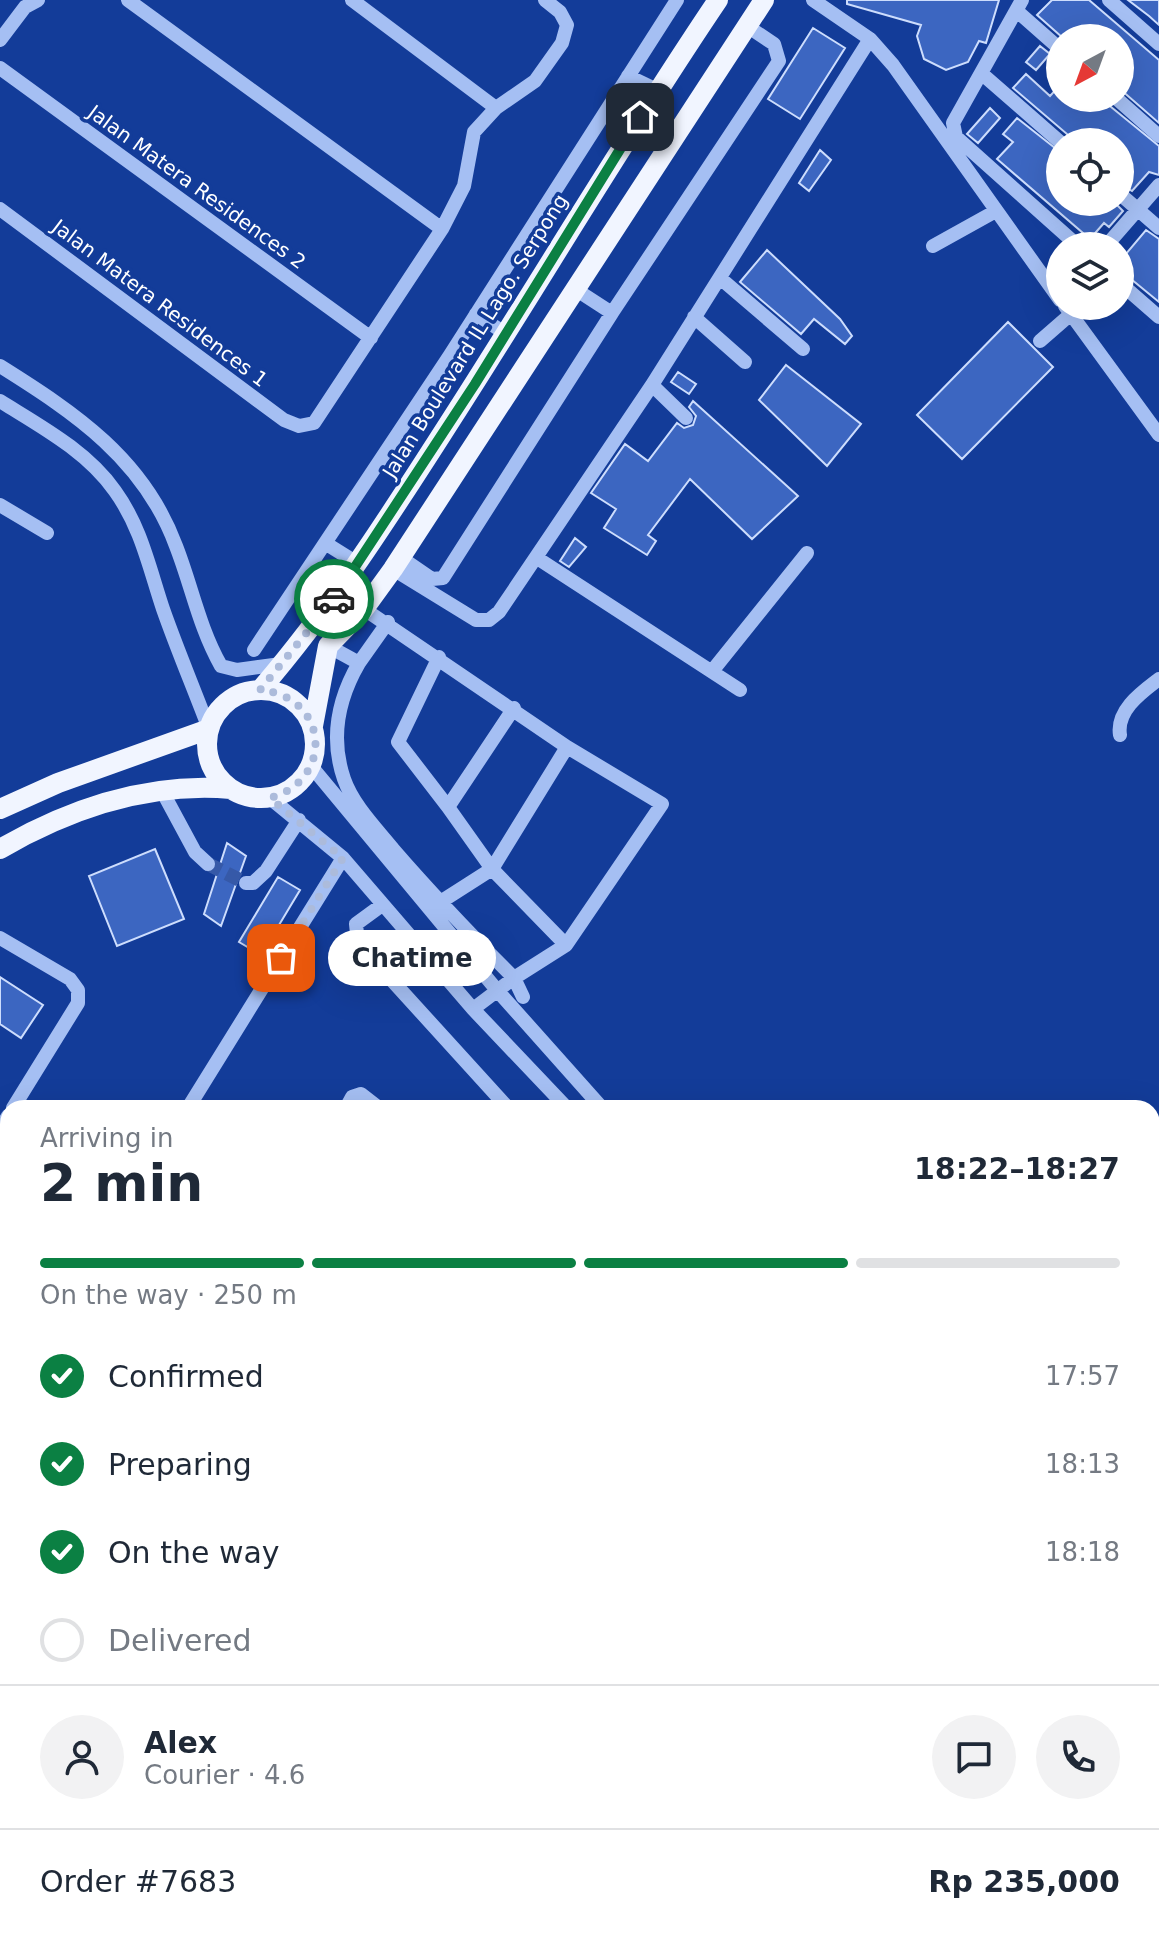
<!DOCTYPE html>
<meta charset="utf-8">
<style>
:root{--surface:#fff;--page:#f2f2f3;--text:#1f2937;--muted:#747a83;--line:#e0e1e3;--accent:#0b8043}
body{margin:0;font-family:"DejaVu Sans",sans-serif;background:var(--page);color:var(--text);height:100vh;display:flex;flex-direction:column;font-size:30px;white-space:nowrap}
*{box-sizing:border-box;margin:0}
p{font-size:26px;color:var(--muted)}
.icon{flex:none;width:44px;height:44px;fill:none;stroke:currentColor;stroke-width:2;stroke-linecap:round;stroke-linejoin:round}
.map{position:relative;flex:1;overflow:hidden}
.details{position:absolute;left:0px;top:1100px;width:1160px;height:848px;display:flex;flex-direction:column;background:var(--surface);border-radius:24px 24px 0 0;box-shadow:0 8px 32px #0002}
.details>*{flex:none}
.needle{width:52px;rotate:221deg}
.tools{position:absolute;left:1046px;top:24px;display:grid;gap:16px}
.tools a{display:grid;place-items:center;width:88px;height:88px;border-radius:50%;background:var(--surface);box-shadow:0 8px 32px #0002;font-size:40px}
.pin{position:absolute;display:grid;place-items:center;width:68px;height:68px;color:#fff;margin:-34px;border-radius:16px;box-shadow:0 4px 12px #0006}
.courier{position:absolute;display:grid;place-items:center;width:80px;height:80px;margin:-40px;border:6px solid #0b8043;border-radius:50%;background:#fff;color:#222;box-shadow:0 2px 10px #0007}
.bubble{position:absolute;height:56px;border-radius:28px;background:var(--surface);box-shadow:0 8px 32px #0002;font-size:26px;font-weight:700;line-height:56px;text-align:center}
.head em{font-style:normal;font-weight:700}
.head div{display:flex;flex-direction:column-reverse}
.head{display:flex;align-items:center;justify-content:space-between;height:136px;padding:0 40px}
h1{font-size:52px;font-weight:700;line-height:60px}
.bar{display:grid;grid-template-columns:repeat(4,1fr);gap:12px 8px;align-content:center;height:96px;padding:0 40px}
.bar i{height:10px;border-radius:6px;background:var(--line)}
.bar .current{background:var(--accent)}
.bar p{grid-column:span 4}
.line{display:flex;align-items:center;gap:20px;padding:0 40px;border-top:2px solid var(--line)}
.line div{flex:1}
.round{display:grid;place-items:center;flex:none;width:84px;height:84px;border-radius:42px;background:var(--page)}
ol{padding:0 40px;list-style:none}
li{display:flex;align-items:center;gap:24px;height:88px}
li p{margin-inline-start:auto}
li .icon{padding:8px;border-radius:50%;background:var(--accent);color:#fff;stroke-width:4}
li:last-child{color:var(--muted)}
li i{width:44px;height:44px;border:4px solid var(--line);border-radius:50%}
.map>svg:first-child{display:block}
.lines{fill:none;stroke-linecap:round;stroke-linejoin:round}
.stream{stroke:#97b7f6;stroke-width:5}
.building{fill:#3c66c1;stroke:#cdddfd;stroke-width:2}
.minor-tunnel{stroke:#3659a8;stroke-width:14;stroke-dasharray:14 7;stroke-linecap:butt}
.minor{stroke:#a5bff3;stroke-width:14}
.major{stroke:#f1f5ff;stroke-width:20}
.done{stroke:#acbbdb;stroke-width:8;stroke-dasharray:0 14.4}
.route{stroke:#0b8043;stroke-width:10}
.labels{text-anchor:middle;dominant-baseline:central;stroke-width:7;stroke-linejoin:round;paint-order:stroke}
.street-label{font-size:20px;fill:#fff;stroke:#133c99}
</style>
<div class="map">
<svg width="1159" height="1948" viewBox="0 0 1159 1948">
<rect width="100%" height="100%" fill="#133c99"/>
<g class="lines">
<path class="stream" d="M1152,1522L1159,1526
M962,1948L972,1940"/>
</g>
<path class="building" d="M847,0H999L986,43L979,41L968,62L946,70L924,59L917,36L921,25L847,4Z
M1052,0H1089L1159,60V123L1120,89V38H1063L1037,15Z
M1128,0H1159V25L1149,16Z
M813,28L845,48L800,119L768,99Z
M1040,46L1050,54L1036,70L1026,62Z
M1026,74L1050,96L1060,85V98H1100L1159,146V175L1149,172L1132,191L1120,184V142H1070L1067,134L1013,88Z
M990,108L1000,118L978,143L967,134Z
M1017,118L1060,152V202H1114L1123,211L1109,227L1104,223L1090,239L997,159L1013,142L1003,134Z
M820,150L831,160L809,191L799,183Z
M1146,230L1159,239V302L1120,270V261Z
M767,250L840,319L852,336L845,344L814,319L801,334L740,282Z
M1008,322L1053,367L962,459L917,415Z
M786,365L861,424L827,466L759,400Z
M678,372L696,384L689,394L671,382Z
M693,401L798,496L752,539L690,479L648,535L656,541L647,555L604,528L616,509L591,493L625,444L648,461L677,423L684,428L693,425L696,416L689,407Z
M575,538L586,547L569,567L560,561Z
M227,843L246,856L221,926L204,914Z
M155,849L184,919L117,946L89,876Z
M278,877L300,890L261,955L239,942Z
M0,977L43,1005L21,1038L0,1024Z"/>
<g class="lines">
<path class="minor-tunnel" d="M208,864L246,883"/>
<path class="minor" d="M128,0L442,229
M352,0L496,108
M813,0L870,39L893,65L1060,300
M1022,0L953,123L956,137L1078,246
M1109,0L1159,44
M1018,12L1060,49
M0,40L25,7L38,0
M0,68L371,338
M981,73L1060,142
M628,76L657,90
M1116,98L1159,136
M1120,194L1159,228
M0,209L284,420L299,426L314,423L442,229L464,186L474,132L496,108L535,81L562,43L567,25L560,12L545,0
M933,246L996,211
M1106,246L1159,185
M720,278L803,349
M1120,283L1159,317
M575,289L612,313L779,61L774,44L747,26
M1065,306L1159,435
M476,314L506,334
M694,317L745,362
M1040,341L1071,314
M0,366C75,413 144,459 176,546C192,587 199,627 221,666L237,670L281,664
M652,385L686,418
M0,401C40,426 87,451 115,491C141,527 149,567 163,609C177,649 194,689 209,729
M0,505L47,533
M325,543L357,563
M400,557L432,579L443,578L612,313
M537,558L740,690
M393,569L476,620H489L499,612L652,385L870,39
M364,609L567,747L662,804L566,945L514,978L523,997
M328,646L359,663C338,699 330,738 344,779C353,805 376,828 393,849C432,894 472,936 514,978L473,1009
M254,650L450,355L677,0
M439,657L398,742L448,807
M359,663L388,622
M713,670L807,553
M514,708L448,807L492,869L566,945
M1120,735C1116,710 1142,692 1159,679
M311,766L496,989L602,1108
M161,789L195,852L208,864
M270,798L343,858L473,1009L567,1108
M246,883H253L266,871L299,820
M382,905L356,924L358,943L508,1108
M431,908L492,869L567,747
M0,938L70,979L78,990V1003L13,1108
M188,1108L343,858
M346,1108L352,1097L361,1094L379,1108
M0,1129L8,1116
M1152,1222L1159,1221
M1152,1253L1159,1251
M1152,1285L1159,1283
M0,1403L8,1389
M0,1426L8,1431
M1152,1433L1159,1437
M0,1658L8,1661
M1152,1709L1159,1698
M1152,1814L1159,1819
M0,1851L8,1858
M94,1940L102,1948
M252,1940L260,1948
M452,1940L454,1948
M560,1940L562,1948
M865,1940L874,1948
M1146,1940L1155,1948
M351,1946L352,1948
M912,1948L919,1940"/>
<path class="major" d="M207 744a54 54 0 1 1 108 0a54 54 0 1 1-108 0Z
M260,690C329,610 385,523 442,434C535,290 622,142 718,0
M313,726L328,646L364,609L393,569L764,0
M0,809L58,783L209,729
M0,849C71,808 149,782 231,789"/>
</g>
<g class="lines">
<path class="done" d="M281,958L343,858L270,798C336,779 328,696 260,690L334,599"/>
<path class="route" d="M334,599L475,384L640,117"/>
</g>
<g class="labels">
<g class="street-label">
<text transform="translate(197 187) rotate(36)">Jalan Matera Residences 2</text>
<text transform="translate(160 303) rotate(37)">Jalan Matera Residences 1</text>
<text transform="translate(475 336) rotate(-58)">Jalan Boulevard IL Lago. Serpong</text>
</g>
</g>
</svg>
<div class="tools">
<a><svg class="needle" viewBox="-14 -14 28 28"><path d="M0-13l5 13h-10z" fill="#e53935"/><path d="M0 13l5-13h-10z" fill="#747a83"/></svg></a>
<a><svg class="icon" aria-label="locate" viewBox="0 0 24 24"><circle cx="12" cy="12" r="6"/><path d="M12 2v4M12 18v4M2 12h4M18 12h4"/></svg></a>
<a><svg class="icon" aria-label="layers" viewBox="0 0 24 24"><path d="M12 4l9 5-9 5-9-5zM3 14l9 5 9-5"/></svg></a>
</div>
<div class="pin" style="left:281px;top:958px;background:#ea580c"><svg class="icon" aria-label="bag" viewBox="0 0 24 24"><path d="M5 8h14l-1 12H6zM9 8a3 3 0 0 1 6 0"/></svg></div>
<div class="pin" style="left:640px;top:117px;background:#1f2937"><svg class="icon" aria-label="home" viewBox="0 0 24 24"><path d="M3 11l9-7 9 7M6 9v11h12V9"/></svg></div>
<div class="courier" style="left:334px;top:599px"><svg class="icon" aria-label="car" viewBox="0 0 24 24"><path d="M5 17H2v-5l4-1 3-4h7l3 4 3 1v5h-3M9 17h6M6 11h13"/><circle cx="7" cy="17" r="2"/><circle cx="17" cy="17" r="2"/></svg></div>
<div class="bubble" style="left:328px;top:930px;width:168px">Chatime</div>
<section class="details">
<div class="head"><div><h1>2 min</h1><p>Arriving in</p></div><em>18:22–18:27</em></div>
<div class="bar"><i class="current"></i><i class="current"></i><i class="current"></i><i></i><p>On the way · 250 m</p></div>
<ol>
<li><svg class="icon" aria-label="check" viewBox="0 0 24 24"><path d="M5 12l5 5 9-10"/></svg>Confirmed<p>17:57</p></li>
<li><svg class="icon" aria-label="check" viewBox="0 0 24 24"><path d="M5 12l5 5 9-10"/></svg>Preparing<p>18:13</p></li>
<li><svg class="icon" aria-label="check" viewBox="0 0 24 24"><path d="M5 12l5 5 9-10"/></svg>On the way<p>18:18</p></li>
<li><i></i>Delivered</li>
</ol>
<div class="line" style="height:144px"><a class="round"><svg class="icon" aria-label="person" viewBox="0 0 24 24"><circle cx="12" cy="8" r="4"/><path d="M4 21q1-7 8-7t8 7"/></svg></a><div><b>Alex</b><p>Courier · 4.6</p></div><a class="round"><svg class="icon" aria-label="chat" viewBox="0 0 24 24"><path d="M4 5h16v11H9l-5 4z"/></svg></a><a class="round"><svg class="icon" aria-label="phone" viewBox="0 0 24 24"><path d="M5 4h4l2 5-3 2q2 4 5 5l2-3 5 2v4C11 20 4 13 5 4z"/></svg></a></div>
<div class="line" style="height:104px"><div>Order #7683</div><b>Rp 235,000</b></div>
</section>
</div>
